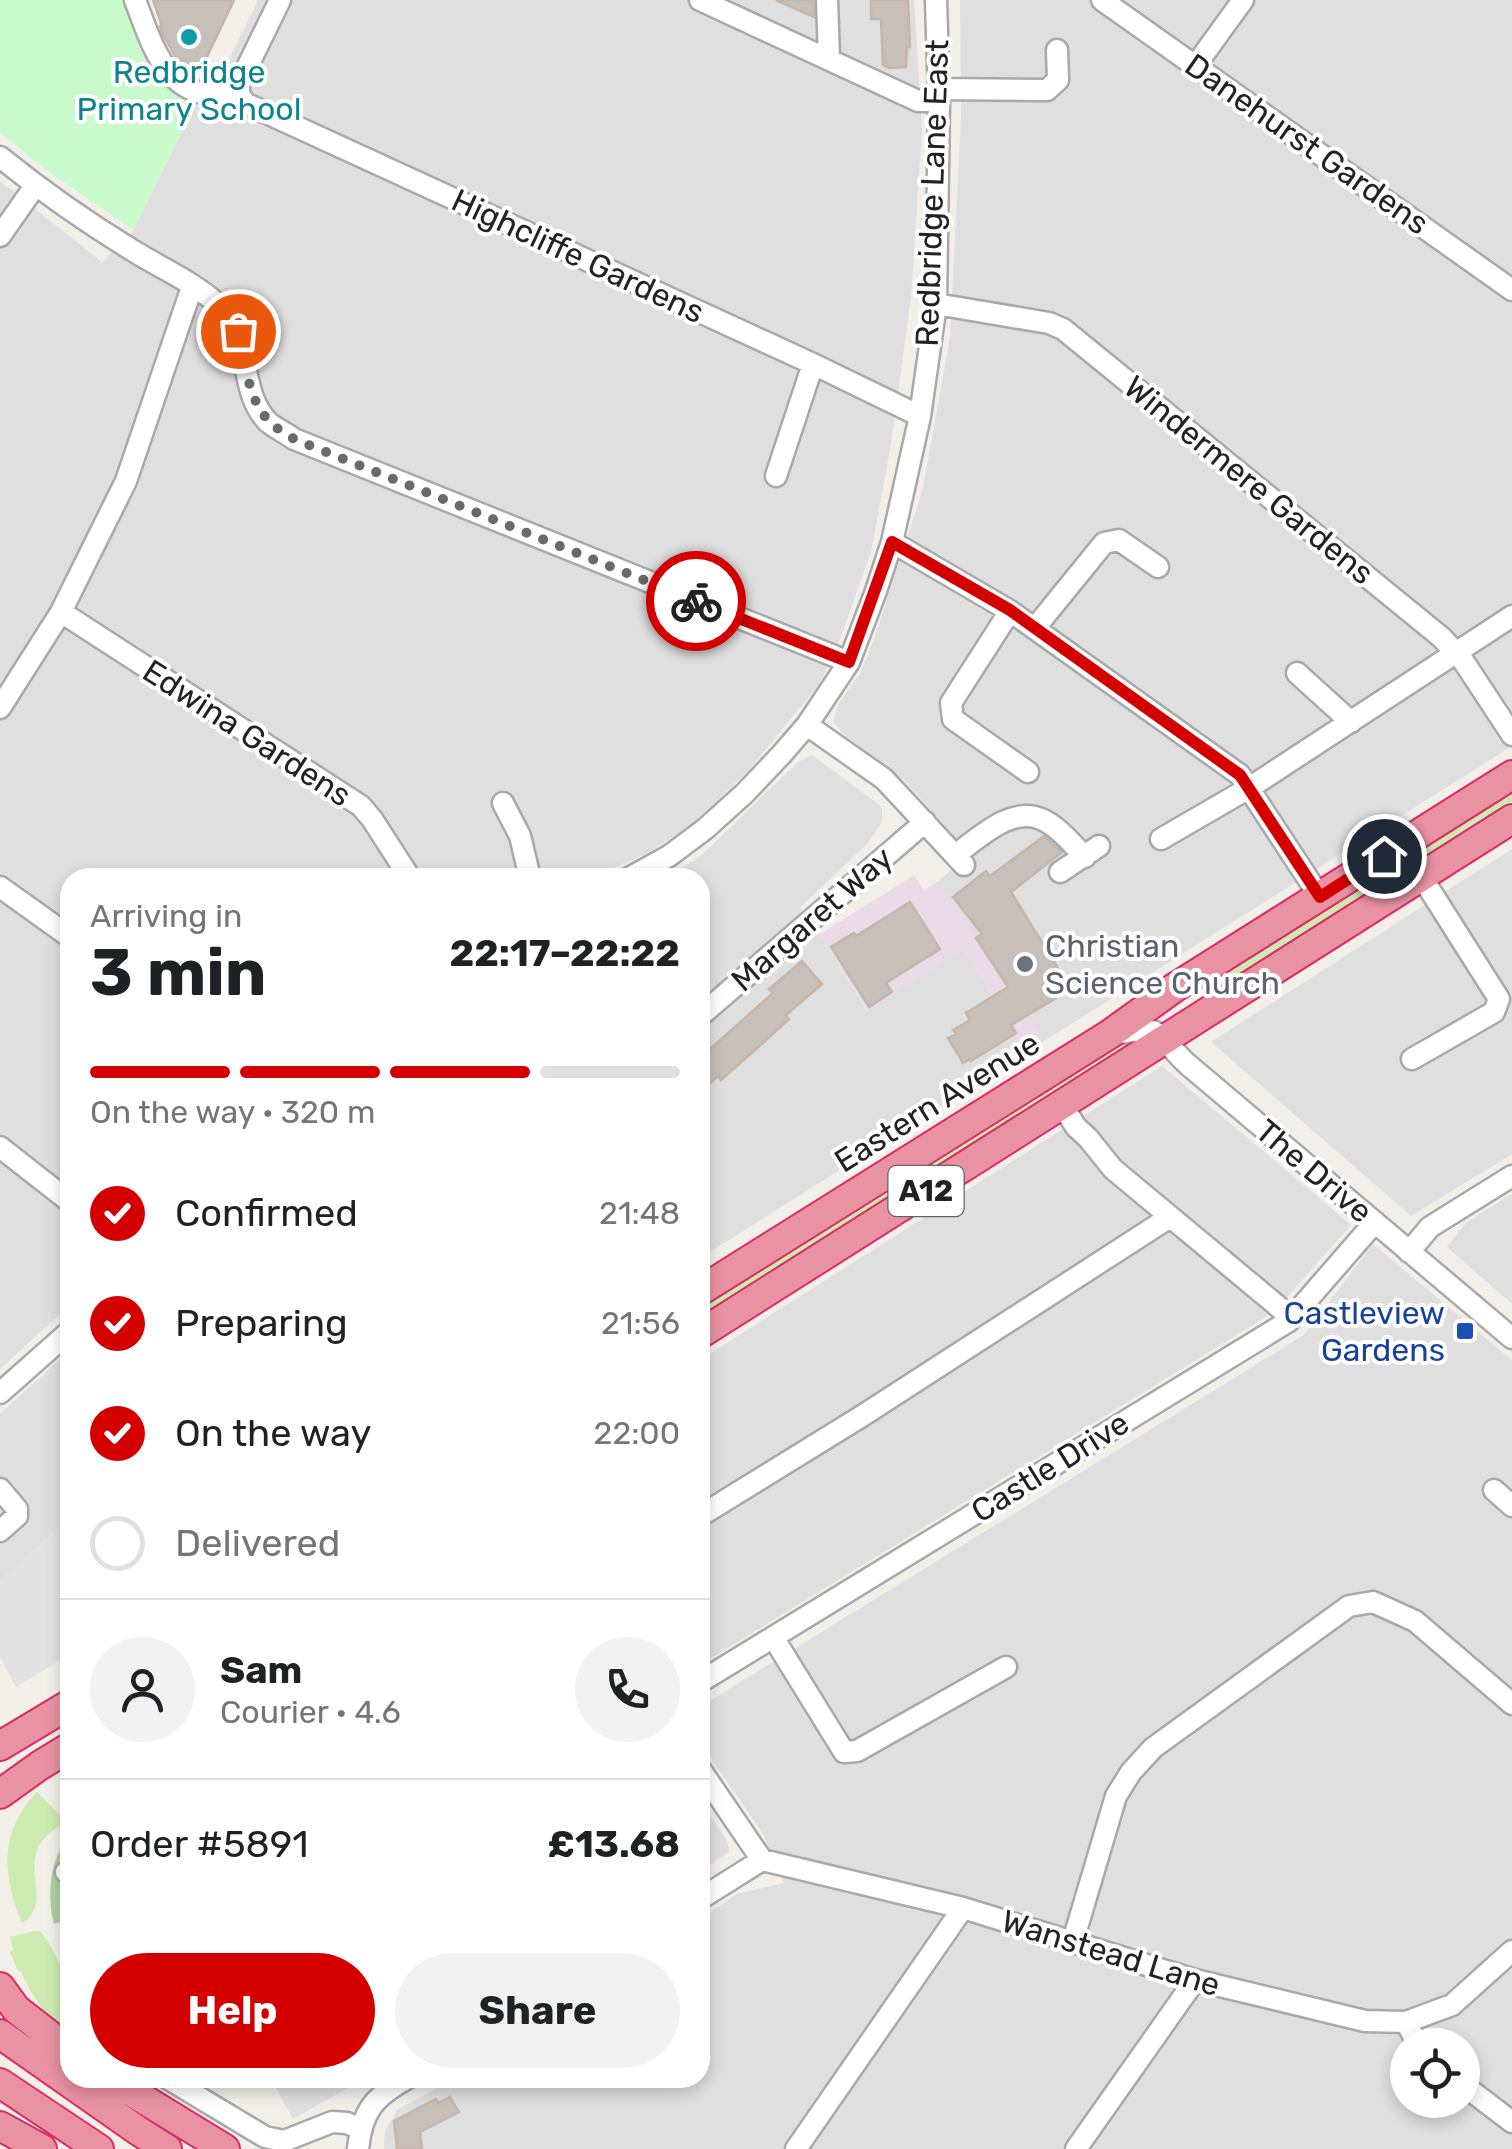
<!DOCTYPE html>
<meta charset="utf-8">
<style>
:root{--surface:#fff;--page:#f2f2f2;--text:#202124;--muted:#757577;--line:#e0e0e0;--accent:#d40000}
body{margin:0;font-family:Rubik,sans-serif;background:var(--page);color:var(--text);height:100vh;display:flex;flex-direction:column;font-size:38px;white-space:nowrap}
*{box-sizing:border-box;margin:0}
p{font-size:32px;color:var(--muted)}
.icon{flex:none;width:55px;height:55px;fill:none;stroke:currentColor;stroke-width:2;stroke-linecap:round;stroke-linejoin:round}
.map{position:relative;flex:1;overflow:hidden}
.sheet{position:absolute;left:60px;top:868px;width:650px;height:1220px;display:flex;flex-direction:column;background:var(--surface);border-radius:30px;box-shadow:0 5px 15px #0003}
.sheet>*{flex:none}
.buttons{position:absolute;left:1390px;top:2028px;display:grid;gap:20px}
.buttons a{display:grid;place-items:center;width:90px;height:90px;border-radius:50%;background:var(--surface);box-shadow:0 5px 15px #0003;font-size:50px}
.pin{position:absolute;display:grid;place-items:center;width:85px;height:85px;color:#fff;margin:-42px;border:5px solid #fff;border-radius:50%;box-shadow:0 2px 10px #0007}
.courier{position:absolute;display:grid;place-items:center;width:100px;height:100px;margin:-50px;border:8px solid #d40000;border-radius:50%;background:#fff;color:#222;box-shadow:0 2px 12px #0007}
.head em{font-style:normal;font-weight:700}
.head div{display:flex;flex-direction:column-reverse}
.head{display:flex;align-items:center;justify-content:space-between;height:170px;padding:0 30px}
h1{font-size:65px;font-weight:700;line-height:75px}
.bar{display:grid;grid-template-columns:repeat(4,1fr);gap:15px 10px;align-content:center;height:120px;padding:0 30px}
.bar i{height:12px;border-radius:8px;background:var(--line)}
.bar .active{background:var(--accent)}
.bar p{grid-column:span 4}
.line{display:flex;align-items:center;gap:25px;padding:0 30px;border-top:2px solid var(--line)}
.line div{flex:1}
.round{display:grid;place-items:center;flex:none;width:105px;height:105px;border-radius:52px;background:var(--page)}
ol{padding:0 30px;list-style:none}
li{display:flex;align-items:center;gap:30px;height:110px}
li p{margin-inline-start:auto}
li .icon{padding:10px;border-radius:50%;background:var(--accent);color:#fff;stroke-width:4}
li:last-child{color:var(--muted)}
li i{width:55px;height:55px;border:5px solid var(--line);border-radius:50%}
.action{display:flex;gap:20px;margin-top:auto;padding:20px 30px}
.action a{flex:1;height:115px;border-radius:60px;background:var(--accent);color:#fff;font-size:40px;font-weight:700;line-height:115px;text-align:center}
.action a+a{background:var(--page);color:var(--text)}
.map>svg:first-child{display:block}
.residential{fill:#e0dfdf;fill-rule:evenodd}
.industrial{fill:#ebdbe8}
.grass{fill:#cdebb0}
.forest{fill:#add19e}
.park{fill:#c8facc}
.parking{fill:#e2e2e2}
.building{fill:#c7bfb8;stroke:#c4b6ab;stroke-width:2.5}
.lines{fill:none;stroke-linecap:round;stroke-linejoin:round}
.minor-casing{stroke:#a9a9a9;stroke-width:25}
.highway-casing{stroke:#dc2a67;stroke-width:32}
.minor{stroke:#fff;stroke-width:20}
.highway{stroke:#e892a2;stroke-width:28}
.done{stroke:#6b6a68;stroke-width:10;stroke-dasharray:0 18}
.route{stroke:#d40000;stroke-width:12}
.culture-dot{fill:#0f9aa8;stroke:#fff;stroke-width:4}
.worship-dot{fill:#6b7280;stroke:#fff;stroke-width:4}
.transit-dot{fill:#1a4fb4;stroke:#fff;stroke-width:4}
.labels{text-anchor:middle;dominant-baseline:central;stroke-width:8;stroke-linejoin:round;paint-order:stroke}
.shield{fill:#fff;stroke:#646464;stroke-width:2.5}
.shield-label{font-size:30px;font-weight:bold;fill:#222}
.culture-label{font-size:32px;fill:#0d838f;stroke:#fff}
.street-label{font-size:32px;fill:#222;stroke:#fff}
.worship-label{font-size:32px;fill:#5b616d;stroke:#fff;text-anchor:start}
.transit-label{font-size:32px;fill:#164399;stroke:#fff;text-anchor:end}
</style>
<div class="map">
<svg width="1512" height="2149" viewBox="0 0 1512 2149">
<rect width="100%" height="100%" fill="#f2efe9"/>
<path class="residential" d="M258,0H914L922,130L911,297L891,444L871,552L840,639L820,683L749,770L690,826L646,854L605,871L574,878H70V1305L0,1369V181L102,262L134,230L204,86L214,91Z
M960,0H1512V746L700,1258V878H667L704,853L798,762L812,755L882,807V822L867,844L800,908L820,934L867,1011L964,949L1024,1048L1041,1038L939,881L969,853L903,779L843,734L833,721L839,703L860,673L874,640L923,488L950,338L961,118Z
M1512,849V1154L1411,1216L1211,1042Z
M1162,1066L1351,1225L1274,1312L700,1665V1360Z
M1512,1193V1304L1447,1247L1466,1223Z
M1373,1244L1512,1360V2149H384L385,2131L397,2110L455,2078H700V1920L737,1894L784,1883L763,1834L700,1742V1707L1304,1335ZM1408,2045H1462V2100H1408Z
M70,1350V1517L0,1581V1414Z
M700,1801L727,1840L729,1852L700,1872Z
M270,2078H366L293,2119Z"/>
<path class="industrial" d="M914,875L924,890L939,881L1042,1038L1025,1049L964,949L868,1011L820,934Z"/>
<path class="grass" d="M1512,786V802L1227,983L1219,971Z
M1135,1034L1146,1036L700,1319V1300L882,1184H899L986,1130Z
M37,1792L66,1821C59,1827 46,1834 41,1842C22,1872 53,1903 22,1923C1,1872 0,1831 37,1792Z
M34,1931H40L49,1943L70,1984V2033C46,2018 32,1997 21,1971H18L10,1952L13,1950L10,1937Z"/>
<path class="forest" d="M70,1836V1866L62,1872L60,1885L68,1919L54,1924C47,1896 49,1858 70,1836Z"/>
<path class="park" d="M0,0H130L197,99L134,230L46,170L0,132Z"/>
<path class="parking" d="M70,1517V1654L16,1687L0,1657V1581Z"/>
<path class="building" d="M153,0H234L203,65L194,63L183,67L178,61L162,33L160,26H162Z
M776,0H813L814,17Z
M871,0H908L910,47H907L906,67L889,68L883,65L881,19H871Z
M1044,836L1062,852L1011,892L1071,989L1011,1025L1016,1033L971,1061L970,1059L963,1063L948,1038L956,1034L953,1030L970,1020L966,1013L1008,987L976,938L982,934L953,897L986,871L990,876Z
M910,902L940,949L886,983L892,992L869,1007L831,947L854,933L856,936Z
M802,961L822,984L786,1015L789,1019L754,1051L721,1080L718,1076L700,1092V1058L773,993L769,989Z
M450,2097L459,2112L420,2132L422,2149H397L394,2121L436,2099L438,2103Z"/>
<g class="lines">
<defs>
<path id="minor" d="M135,0C155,53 169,105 239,94
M700,0L918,101H939
M827,0L829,59
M1102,0L1512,290
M1196,65L1243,0
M939,89L1047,90L1058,80L1057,50
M239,94L245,103L813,364L920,416
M239,94V84L280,0
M0,157C42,191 86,222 132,250C157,266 197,284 217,304C254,340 237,390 268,422C275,428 286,433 294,439L849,662
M0,236L35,186
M936,304L1049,323L1063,329L1441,637L1462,659L1512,735
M776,476L813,364
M892,542L1010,611L1240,775L1320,897
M1010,611L951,703L953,719L1028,772
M61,612L361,806L372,819L410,878
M1035,628L1104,543L1119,540L1158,567
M1297,673L1351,722
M0,708L61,612L126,481L192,287
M807,725L884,779L964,865
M503,803L520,836L530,878
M1161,839L1249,788L1512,616
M955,855C979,838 1011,806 1041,819C1058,826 1072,844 1085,857
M1060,872L1099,846
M629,878L669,856L705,829L745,793L781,755L807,725L849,662L876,591L892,542L920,416L936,304L939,101L936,0
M0,887L70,937
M700,1016L925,822
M1112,1034C1166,1027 1150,1027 1186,1063L1512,1338
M1412,1059L1494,1012L1499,999L1421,876
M1062,1105L1076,1127L1088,1138L1113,1169L1292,1318
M0,1147L70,1202
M1409,1252L1430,1227L1512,1176
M0,1393L70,1331
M0,1489L17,1509V1516L0,1531
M1494,1490L1512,1506
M700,1516L862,1416L1170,1217
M773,1637L844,1752L857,1751L1006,1667
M700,1682L1289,1321L1375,1222
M700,1769L762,1860
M66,1872L70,1870
M700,1899L762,1860L963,1908L1195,1980L1365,2021L1406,2022L1452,2005L1512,1951
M1073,1941L1116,1796L1131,1772L1153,1748L1349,1606L1373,1602L1415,1621L1512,1704
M1406,2022L1418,2045
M167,2078L265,2137L284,2141L332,2122L347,2123L360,2129
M1462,2084L1512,2122
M358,2149C362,2110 375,2096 408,2078
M796,2149L963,1908
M1076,2149L1195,1980"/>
<path id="highway" d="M700,1291L1110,1034L1174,988L1512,775
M700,1334L1512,819
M0,1746L70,1704
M0,1794L39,1766L70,1747
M0,1987L16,2009L70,2051
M0,2034L137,2130L167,2149
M109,2078L225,2149
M0,2083L99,2149
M0,2126L42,2149"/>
</defs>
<use href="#minor" class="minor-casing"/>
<use href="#highway" class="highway-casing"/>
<use href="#minor" class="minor"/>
<use href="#highway" class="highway"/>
</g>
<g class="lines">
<path class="done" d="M238,331C246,361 246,394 267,419C273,427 285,433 294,439L696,601"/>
<path class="route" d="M696,601L849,662L892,542L1010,610L1240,775L1320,897L1384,856"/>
</g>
<circle class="culture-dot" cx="189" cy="37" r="10"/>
<circle class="worship-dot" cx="1025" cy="964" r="10"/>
<rect class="transit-dot" x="1455" y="1321" width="20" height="20" rx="5"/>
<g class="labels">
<rect class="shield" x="888.5" y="1166" width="75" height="50" rx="8"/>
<g class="shield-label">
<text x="926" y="1191">A12</text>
</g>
<g class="culture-label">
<text x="189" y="72">Redbridge<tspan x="189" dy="37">Primary School</tspan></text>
</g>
<g class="street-label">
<text transform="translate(1307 144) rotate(35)">Danehurst Gardens</text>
<text transform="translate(932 193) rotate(-88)">Redbridge Lane East</text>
<text transform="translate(578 256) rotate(25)">Highcliffe Gardens</text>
<text transform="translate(1249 480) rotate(39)">Windermere Gardens</text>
<text transform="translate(247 733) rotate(33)">Edwina Gardens</text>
<text transform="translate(812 919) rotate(-41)">Margaret Way</text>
<text transform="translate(937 1102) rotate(-32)">Eastern Avenue</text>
<text transform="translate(1314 1171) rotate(40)">The Drive</text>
<text transform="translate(1050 1467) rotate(-32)">Castle Drive</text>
<text transform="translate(1111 1953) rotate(17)">Wanstead Lane</text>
</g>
<g class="worship-label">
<text x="1045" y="946">Christian<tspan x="1045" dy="37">Science Church</tspan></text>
</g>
<g class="transit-label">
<text x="1445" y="1313">Castleview<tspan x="1445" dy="37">Gardens</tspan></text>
</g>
</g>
</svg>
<div class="buttons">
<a><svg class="icon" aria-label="locate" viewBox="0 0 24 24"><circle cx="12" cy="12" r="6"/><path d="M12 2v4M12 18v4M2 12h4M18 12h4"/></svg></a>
</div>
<div class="pin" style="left:238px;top:331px;background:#ea580c"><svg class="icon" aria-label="bag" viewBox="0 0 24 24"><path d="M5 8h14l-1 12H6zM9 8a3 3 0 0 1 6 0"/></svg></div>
<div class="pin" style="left:1384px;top:856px;background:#1f2937"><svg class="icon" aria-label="home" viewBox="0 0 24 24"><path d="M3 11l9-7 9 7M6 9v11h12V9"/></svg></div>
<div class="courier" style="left:696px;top:601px"><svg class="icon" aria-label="bike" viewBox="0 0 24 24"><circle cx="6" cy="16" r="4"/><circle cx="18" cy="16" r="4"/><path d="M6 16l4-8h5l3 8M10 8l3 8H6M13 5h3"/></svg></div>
<section class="sheet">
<div class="head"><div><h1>3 min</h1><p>Arriving in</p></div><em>22:17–22:22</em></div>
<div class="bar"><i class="active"></i><i class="active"></i><i class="active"></i><i></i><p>On the way · 320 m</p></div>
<ol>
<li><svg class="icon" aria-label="check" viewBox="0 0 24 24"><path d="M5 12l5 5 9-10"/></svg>Confirmed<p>21:48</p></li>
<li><svg class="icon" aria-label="check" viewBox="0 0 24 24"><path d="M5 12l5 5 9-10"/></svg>Preparing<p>21:56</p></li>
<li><svg class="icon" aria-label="check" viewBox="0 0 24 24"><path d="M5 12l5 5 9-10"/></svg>On the way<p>22:00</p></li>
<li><i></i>Delivered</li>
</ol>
<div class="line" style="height:180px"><a class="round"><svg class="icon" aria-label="person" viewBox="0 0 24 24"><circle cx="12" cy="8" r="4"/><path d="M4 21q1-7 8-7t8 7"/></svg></a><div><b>Sam</b><p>Courier · 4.6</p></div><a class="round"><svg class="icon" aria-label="phone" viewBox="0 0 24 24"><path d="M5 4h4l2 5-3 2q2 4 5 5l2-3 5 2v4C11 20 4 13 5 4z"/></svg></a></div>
<div class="line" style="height:130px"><div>Order #5891</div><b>£13.68</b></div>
<div class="action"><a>Help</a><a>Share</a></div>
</section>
</div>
